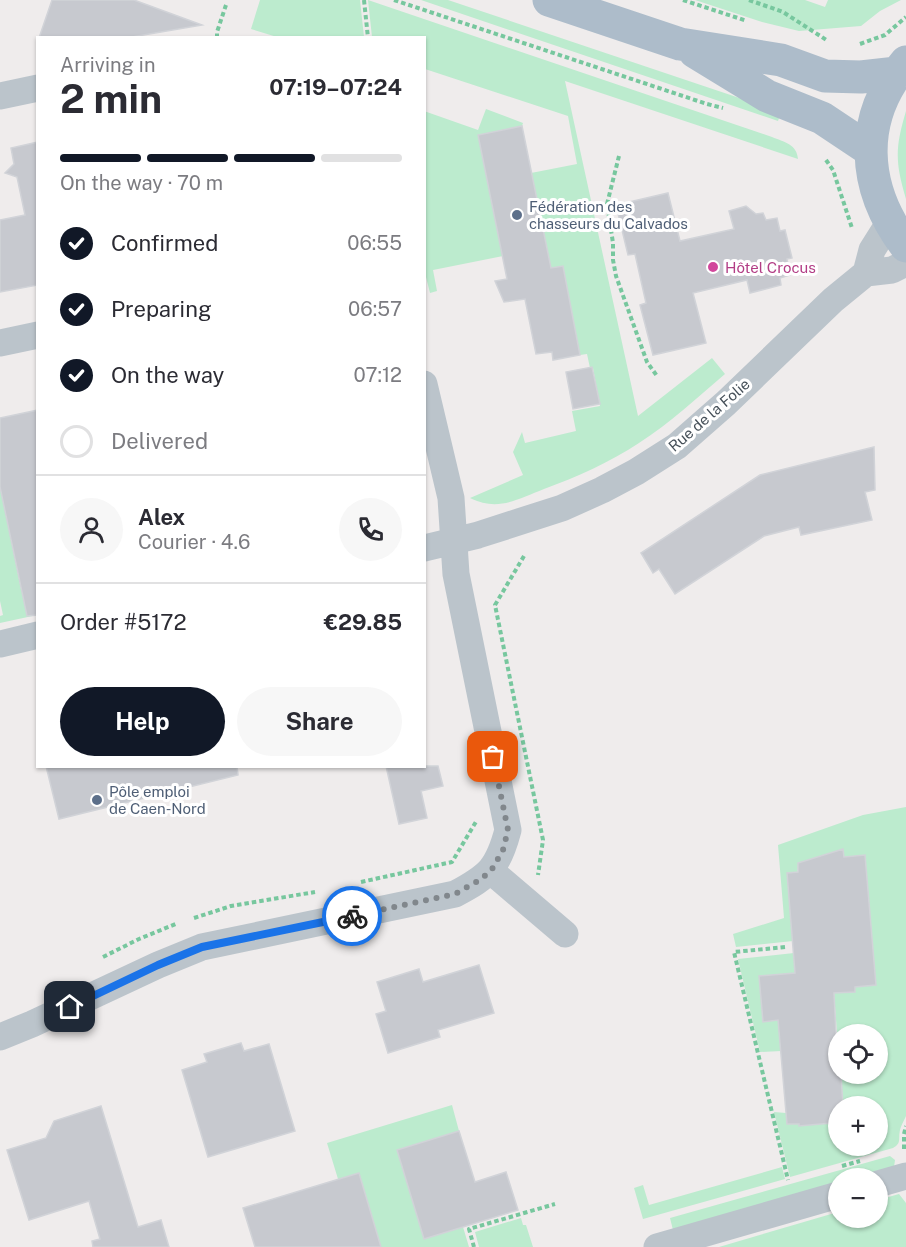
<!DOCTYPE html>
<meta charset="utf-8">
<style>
:root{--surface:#fff;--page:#f7f7f7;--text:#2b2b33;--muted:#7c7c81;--line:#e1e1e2;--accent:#111827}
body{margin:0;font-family:"Public Sans",sans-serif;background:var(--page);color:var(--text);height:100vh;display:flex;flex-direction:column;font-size:22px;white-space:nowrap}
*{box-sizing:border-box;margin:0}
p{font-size:20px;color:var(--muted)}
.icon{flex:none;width:33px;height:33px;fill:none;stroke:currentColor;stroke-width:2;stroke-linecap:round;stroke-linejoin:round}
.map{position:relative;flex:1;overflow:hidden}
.side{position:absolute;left:36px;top:36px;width:390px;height:732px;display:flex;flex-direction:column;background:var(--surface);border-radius:0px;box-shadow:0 2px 4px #0004}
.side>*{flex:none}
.tools{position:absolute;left:828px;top:1024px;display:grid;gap:12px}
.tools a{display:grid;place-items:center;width:60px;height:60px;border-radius:50%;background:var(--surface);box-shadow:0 2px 4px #0004;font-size:30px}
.pin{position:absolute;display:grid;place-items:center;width:51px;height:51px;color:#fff;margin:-26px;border-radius:12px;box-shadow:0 3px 9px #0006}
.courier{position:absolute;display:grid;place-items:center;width:60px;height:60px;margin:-30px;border:4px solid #1a73e8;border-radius:50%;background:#fff;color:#222;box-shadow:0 2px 8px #0007}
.overview em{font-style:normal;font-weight:700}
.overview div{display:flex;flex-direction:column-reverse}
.overview{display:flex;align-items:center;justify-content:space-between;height:102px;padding:0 24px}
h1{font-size:39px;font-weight:700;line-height:45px}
.bar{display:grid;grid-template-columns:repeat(4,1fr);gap:9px 6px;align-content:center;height:72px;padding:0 24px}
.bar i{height:8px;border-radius:4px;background:var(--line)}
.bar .selected{background:var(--accent)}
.bar p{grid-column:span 4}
.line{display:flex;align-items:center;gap:15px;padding:0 24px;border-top:2px solid var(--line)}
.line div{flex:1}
.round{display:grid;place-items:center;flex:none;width:63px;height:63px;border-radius:32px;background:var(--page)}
ol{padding:0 24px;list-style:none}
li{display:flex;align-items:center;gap:18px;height:66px}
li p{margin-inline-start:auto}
li .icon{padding:6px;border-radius:50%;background:var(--accent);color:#fff;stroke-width:4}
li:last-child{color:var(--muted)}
li i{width:33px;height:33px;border:3px solid var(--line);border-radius:50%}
.button{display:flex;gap:12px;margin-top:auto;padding:12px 24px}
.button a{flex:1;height:69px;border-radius:36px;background:var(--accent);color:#fff;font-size:24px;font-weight:700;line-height:69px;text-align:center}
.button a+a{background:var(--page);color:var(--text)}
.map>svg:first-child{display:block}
.green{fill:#bcebce}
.building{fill:#c7c9cf;stroke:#d1d3d8;stroke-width:1.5}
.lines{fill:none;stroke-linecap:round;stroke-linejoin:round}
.path{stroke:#77c79e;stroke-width:4;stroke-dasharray:4.5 3;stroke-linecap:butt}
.minor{stroke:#bbc4cb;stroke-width:27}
.major{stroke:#adbcca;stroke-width:33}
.done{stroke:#81878c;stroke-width:6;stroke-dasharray:0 10.8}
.route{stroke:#1a73e8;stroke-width:8}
.service-dot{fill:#5c6f8a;stroke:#fff;stroke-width:2}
.hotel-dot{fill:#d1479c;stroke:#fff;stroke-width:2}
.labels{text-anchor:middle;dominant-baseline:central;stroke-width:6;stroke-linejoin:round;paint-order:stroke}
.service-label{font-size:15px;fill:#4e5e75;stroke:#fff;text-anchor:start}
.hotel-label{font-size:15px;fill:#b23c85;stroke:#fff;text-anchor:start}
.street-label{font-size:15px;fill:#465059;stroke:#fff}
</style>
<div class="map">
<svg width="906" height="1247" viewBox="0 0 906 1247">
<rect width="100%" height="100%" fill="#efecec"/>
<path class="green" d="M260,0H360L364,37H277L251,29Z
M368,0L772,137C784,142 797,144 798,159L565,81L638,416L712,358L725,374C697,398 670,423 639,443C610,462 577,477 544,489C518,499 498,512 470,498L523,475L513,452L522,432L525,443L576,431L572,411L600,406L593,368H590L587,354L580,355L563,266L551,268L531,173L577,164L568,116L425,69L424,38L372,37Z
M421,0H448L781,112L778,121Z
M695,0H805L825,7L828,0H901L880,11L861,26L799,31L762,22Z
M486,109L523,123L522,126L478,135L503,256L433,270L437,291L430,293L424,269V111L478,130Z
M906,111V199C895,162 895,148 906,111Z
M0,487L21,589L37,615L0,623V616L3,615L0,601Z
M906,807V1116C904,1121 901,1125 900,1130C898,1139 902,1143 893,1148L790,1177L774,1112L786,1113L787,1124L832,1123V1121L838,1120V1146H878V1107H843L841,1074H878V1035H838V1046L834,993L854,992L855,987L876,985L865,855L844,857L843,849L798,863L793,941L736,947L733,934L784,918L778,845L863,815Z
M794,953L796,973L759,976L763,1022L778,1020L781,1051L760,1052L738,959Z
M452,1105L459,1131L397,1150L424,1239L463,1227L469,1247H381L338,1179L327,1143Z
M890,1156L895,1160L894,1167L853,1179H838V1183L673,1230L670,1218Z
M782,1167L785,1179L643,1219L634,1188L643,1185L649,1205Z
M899,1194L906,1203V1247H719L838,1212V1218H878V1200Z
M521,1218L523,1225H526L533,1247H479L475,1232Z"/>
<path class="building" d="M52,0H134L202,25L126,38H39Z
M522,126L551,268L563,266L580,355L553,360L552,352L536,354L525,299L504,302L495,281L507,279L478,135Z
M38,142V285L0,292V220L25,215L17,177L5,173L14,164L11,148Z
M668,193L680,241L734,229L729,211L746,206L756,214L763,213L766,220L777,218L780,231L785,230L792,258L787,259L790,275L780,278L781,285L750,293L747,280L693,293L706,343L653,355L640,305L646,303L635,254L628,255L616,205Z
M592,367L600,404L573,409L566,372Z
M38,410V615L27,616L0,487V418Z
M874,447L875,490L865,492L872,520L801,535L799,527L764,536L675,594L659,569L653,573L641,553L760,475Z
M46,766H237L238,775L59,819Z
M386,766H438L443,786L421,791L427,818L399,824Z
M843,849L844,857L865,855L876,985L855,987V992L834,993L838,1074H841L843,1107H838V1120L832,1121V1123L799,1126V1124H787L778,1020L763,1022L759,976L795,973L787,873L798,872V863Z
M479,965L494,1013L438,1030L440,1037L388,1053L376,1014L386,1011L377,982L419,969L423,982Z
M241,1043L244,1051L269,1044L295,1131L208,1157L182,1070L207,1062L204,1054Z
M101,1106L138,1227L161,1220L169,1247H93L92,1241L100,1239L89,1201L29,1220L7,1150L46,1138L54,1121Z
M459,1131L475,1182L506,1172L518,1210L424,1239L397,1150Z
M359,1173L381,1247H255L243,1208Z"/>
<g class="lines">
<path class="path" d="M364,0L368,38
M394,0L707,104L723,108
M683,0L747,21
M749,0L783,12L828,41
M217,38V32L226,5
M860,44L885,35L906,17
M619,156L607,204L613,243V260L616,276L647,362L657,376
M826,160L833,170L852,228
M524,556L495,605L543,840L538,875
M361,882L452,862L477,820
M194,918L231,906L315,892
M785,947L734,952L788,1180
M103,957L139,939L178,923
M904,1149V1134L906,1126
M842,1166L860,1161
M474,1247L469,1229L555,1204"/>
<path class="minor" d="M0,96L38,88
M866,273L872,250L889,223
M0,343L38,335
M424,548L478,535L562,508L602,490L636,472L677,446L726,403L833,300L866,273L892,270L906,263
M0,644L38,635
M491,871L565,934
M0,1037L32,1024L158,965L202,947L455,894C489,876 498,868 508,830L456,574L451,498L424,384
M878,1184L906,1176
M657,1247L838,1195"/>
<path class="major" d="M549,0L680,44L781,60L825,76L861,77L897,73
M695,52L767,96L822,118L870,150
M906,62C857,119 862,188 906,246"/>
</g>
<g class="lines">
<path class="done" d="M352,916L455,894L478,881L491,871L503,850L508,830L493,757"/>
<path class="route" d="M70,1007L158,965L202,947L352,916"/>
</g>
<g class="service-dot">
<circle cx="517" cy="215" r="6"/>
<circle cx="97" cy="800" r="6"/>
</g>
<circle class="hotel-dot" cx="713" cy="267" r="6"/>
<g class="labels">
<g class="service-label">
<text x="529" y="206">Fédération des<tspan x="529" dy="17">chasseurs du Calvados</tspan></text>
<text x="109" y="791">Pôle emploi<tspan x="109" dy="17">de Caen-Nord</tspan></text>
</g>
<g class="hotel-label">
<text x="725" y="267">Hôtel Crocus</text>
</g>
<g class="street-label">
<text transform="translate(709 415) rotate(-41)">Rue de la Folie</text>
</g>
</g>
</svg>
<div class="tools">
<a><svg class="icon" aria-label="locate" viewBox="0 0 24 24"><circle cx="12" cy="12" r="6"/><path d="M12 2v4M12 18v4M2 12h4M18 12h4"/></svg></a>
<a>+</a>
<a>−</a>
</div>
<div class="pin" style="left:493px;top:757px;background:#ea580c"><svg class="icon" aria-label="bag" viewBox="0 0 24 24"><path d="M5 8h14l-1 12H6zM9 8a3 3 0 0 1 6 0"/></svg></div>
<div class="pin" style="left:70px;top:1007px;background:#1f2937"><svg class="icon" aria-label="home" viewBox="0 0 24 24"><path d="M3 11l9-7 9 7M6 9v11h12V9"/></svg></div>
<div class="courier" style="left:352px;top:916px"><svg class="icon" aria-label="bike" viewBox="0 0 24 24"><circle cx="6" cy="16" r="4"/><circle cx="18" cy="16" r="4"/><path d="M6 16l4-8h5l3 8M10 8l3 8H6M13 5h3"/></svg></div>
<section class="side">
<div class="overview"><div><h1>2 min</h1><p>Arriving in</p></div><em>07:19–07:24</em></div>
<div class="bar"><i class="selected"></i><i class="selected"></i><i class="selected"></i><i></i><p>On the way · 70 m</p></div>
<ol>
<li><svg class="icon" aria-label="check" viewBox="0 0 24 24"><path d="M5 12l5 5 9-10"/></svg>Confirmed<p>06:55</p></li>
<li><svg class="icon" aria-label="check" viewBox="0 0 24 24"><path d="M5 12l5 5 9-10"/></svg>Preparing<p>06:57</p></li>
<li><svg class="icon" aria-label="check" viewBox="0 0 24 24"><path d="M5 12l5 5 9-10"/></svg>On the way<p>07:12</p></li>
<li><i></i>Delivered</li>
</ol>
<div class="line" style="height:108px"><a class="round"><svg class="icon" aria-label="person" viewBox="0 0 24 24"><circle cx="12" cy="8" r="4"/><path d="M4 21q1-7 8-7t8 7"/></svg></a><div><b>Alex</b><p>Courier · 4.6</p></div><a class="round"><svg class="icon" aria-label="phone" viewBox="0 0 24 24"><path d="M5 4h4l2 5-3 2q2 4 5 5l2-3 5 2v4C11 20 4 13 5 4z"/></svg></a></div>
<div class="line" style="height:78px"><div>Order #5172</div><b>€29.85</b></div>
<div class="button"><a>Help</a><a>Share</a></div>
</section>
</div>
